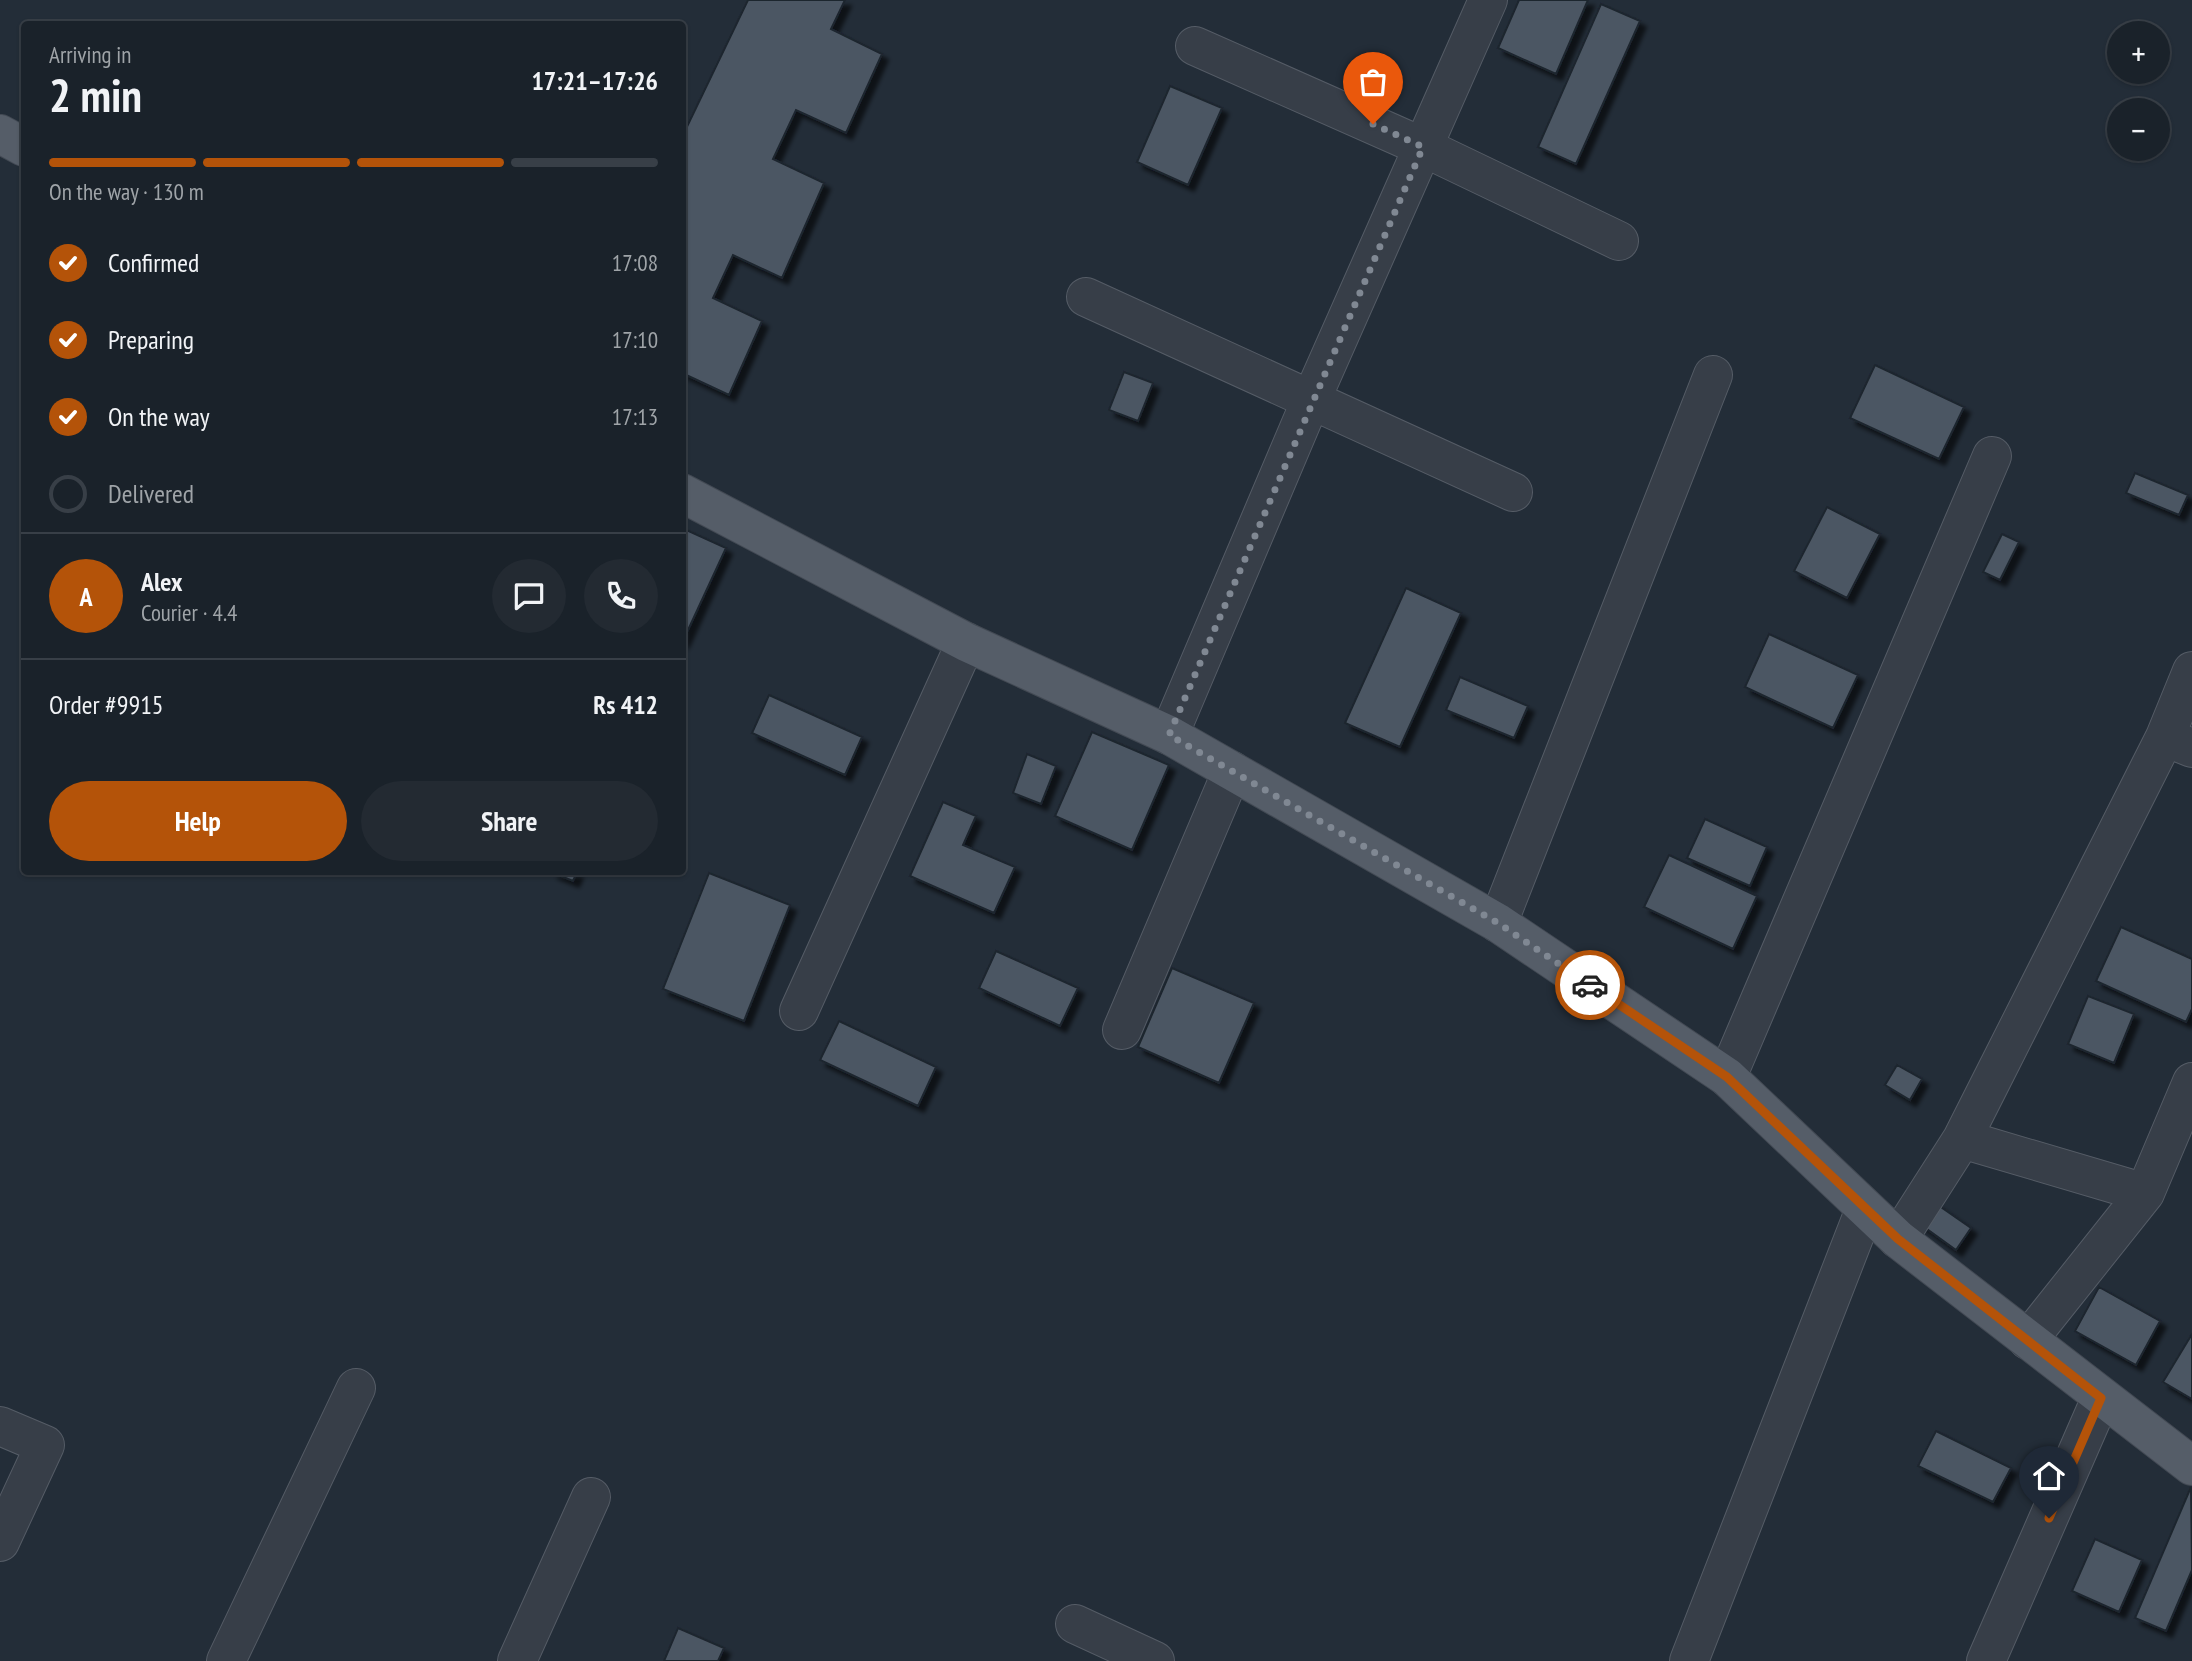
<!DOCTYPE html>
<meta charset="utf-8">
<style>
:root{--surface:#1a222a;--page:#232a32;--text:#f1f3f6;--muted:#9fa4a8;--line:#383f47;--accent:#b45309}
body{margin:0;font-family:"PT Sans Narrow",sans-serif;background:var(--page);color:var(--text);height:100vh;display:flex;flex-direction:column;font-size:26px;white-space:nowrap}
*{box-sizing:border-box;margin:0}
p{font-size:23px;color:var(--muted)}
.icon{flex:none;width:38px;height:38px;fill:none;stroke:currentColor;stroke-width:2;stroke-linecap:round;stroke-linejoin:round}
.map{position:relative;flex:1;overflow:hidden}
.side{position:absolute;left:21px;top:21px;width:665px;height:854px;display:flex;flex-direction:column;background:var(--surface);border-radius:7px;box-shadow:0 2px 5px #0004,0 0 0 2px var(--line)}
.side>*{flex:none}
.tools{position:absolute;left:2107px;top:21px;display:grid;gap:14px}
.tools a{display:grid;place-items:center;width:63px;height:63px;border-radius:50%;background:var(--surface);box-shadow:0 2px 5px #0004,0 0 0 2px var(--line);font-size:35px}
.pin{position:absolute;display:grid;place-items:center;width:60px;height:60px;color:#fff;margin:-72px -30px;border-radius:50% 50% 50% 0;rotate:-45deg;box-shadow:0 0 7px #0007}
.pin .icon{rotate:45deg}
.courier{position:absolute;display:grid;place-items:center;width:70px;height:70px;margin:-35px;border:5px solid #b45309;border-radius:50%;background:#fff;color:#222;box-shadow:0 2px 9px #0007}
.overview em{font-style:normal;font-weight:700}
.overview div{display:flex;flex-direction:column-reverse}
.overview{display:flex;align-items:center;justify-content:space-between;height:119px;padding:0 28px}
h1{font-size:46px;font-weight:700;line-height:52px}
.bar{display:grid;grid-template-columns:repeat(4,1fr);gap:10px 7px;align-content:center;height:84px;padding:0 28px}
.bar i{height:9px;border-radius:5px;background:var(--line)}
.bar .on{background:var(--accent)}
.bar p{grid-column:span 4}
.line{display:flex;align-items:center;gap:18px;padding:0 28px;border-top:2px solid var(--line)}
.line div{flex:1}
.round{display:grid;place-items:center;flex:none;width:74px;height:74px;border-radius:37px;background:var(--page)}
ol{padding:0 28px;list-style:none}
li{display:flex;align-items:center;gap:21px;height:77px}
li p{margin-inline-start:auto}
li .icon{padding:7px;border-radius:50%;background:var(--accent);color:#fff;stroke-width:4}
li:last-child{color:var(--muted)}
li i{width:38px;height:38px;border:4px solid var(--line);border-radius:50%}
.button{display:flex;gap:14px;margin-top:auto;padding:14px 28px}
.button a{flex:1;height:80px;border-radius:42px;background:var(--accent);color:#fff;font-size:28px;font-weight:700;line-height:80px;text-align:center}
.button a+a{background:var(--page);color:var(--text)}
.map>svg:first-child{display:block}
.building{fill:#4c5763;stroke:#1e252f;stroke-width:2;filter:url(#shadow)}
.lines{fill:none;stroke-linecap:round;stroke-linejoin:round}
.minor-casing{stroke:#555c66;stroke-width:40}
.major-casing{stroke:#434a54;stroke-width:40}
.minor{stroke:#373e48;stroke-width:38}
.major{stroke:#555d68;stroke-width:38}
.done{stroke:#808893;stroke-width:7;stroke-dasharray:0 12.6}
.route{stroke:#b45309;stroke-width:9}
</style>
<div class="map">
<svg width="2192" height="1661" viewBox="0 0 2192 1661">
<defs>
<filter id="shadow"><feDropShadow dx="6" dy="6" stdDeviation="2" flood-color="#0009"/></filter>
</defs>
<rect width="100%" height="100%" fill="#232d38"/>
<path class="building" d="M748,0H845L831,29L882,54L846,133L796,110L773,159L824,183L782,278L733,255L713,298L762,321L729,395L682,373V137Z
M1519,0H1588L1556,74L1498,48Z
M1601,4L1640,21L1576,164L1538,147Z
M1170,86L1222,108L1188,185L1137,162Z
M1875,365L1964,407L1939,459L1850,418Z
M1124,372L1153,383L1138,421L1109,410Z
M2135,473L2188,495L2179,515L2126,493Z
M1827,507L1880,534L1847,598L1794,571Z
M682,528L726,548L682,643Z
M2002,534L2019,542L2000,580L1983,572Z
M1406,588L1461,613L1400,747L1345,723Z
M1769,634L1858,675L1833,728L1745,687Z
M1460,677L1528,706L1514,738L1446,710Z
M769,695L862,737L845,775L752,733Z
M1092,732L1169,765L1132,850L1055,816Z
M1027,754L1056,766L1041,804L1013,793Z
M943,802L976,816L963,845L1015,867L994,913L910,876Z
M1705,819L1767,847L1750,886L1687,858Z
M1669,855L1757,896L1733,949L1644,907Z
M551,872H577L573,881Z
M709,873L790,905L744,1021L663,989Z
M2121,927L2192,959V1009L2186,1022L2096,981Z
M996,951L1078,988L1060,1026L979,988Z
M1172,968L1254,1003L1219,1083L1138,1047Z
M2088,996L2134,1014L2114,1063L2068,1044Z
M839,1021L936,1067L918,1106L820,1060Z
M1897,1065L1922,1079L1910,1100L1885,1085Z
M1935,1203L1971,1228L1956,1250L1920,1224Z
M2099,1287L2160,1321L2136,1365L2075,1331Z
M2192,1334V1399L2163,1382Z
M1936,1431L2011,1468L1993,1502L1918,1466Z
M2191,1487L2192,1570L2166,1631L2135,1618Z
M2095,1539L2142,1560L2119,1612L2072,1591Z
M678,1628L724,1648L718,1661H664Z"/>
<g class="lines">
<defs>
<path id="minor" d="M1195,46L1423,147L1619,241
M1086,297L1513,492
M1169,735L1311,400L1488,0
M2165,737L2192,671
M1498,923L1713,375
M799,1011L966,642
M1122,1030L1232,771
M1727,1077L1992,456
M1962,1139L2145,1193
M1898,1239L1962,1139L2165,737L2192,748
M2028,1340L2145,1193L2192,1082
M0,1426L45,1445L0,1542
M1075,1624L1155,1661
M226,1661L356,1388
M517,1661L591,1497
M1689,1661L1865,1209
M1986,1661L2101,1398"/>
<path id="major" d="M0,134L24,147
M682,493L966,642L1169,735L1498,923L1727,1077L1898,1239L2192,1466"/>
</defs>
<use href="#minor" class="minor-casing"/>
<use href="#major" class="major-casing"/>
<use href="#minor" class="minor"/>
<use href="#major" class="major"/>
</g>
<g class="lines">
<path class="done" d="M1373,124L1423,147L1169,735L1498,923L1590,985"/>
<path class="route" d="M1590,985L1727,1077L1898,1239L2101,1398L2049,1518"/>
</g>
</svg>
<div class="tools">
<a>+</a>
<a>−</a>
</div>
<div class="pin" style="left:1373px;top:124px;background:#ea580c"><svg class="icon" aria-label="bag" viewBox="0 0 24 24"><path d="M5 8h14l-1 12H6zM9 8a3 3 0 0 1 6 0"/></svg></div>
<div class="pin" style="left:2049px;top:1518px;background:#1f2937"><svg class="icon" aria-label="home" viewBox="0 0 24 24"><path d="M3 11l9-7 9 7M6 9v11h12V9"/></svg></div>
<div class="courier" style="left:1590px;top:985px"><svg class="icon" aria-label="car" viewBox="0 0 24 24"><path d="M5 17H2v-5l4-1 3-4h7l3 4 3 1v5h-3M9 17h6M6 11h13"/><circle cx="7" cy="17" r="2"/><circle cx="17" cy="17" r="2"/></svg></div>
<section class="side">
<div class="overview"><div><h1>2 min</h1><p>Arriving in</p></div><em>17:21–17:26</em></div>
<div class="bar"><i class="on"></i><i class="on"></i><i class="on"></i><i></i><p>On the way · 130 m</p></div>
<ol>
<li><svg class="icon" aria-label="check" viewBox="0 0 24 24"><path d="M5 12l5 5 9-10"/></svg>Confirmed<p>17:08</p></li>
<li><svg class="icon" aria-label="check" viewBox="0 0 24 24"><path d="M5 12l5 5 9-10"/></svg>Preparing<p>17:10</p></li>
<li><svg class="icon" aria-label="check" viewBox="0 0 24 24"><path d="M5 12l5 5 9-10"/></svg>On the way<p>17:13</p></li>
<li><i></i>Delivered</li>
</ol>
<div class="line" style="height:126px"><b class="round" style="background:var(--accent);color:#fff">A</b><div><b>Alex</b><p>Courier · 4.4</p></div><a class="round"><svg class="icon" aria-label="chat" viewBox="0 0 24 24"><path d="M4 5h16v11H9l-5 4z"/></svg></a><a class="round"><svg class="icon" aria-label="phone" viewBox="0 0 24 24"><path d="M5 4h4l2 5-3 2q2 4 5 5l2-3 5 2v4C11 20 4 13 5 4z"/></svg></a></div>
<div class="line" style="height:91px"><div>Order #9915</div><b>Rs 412</b></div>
<div class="button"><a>Help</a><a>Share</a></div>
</section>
</div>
